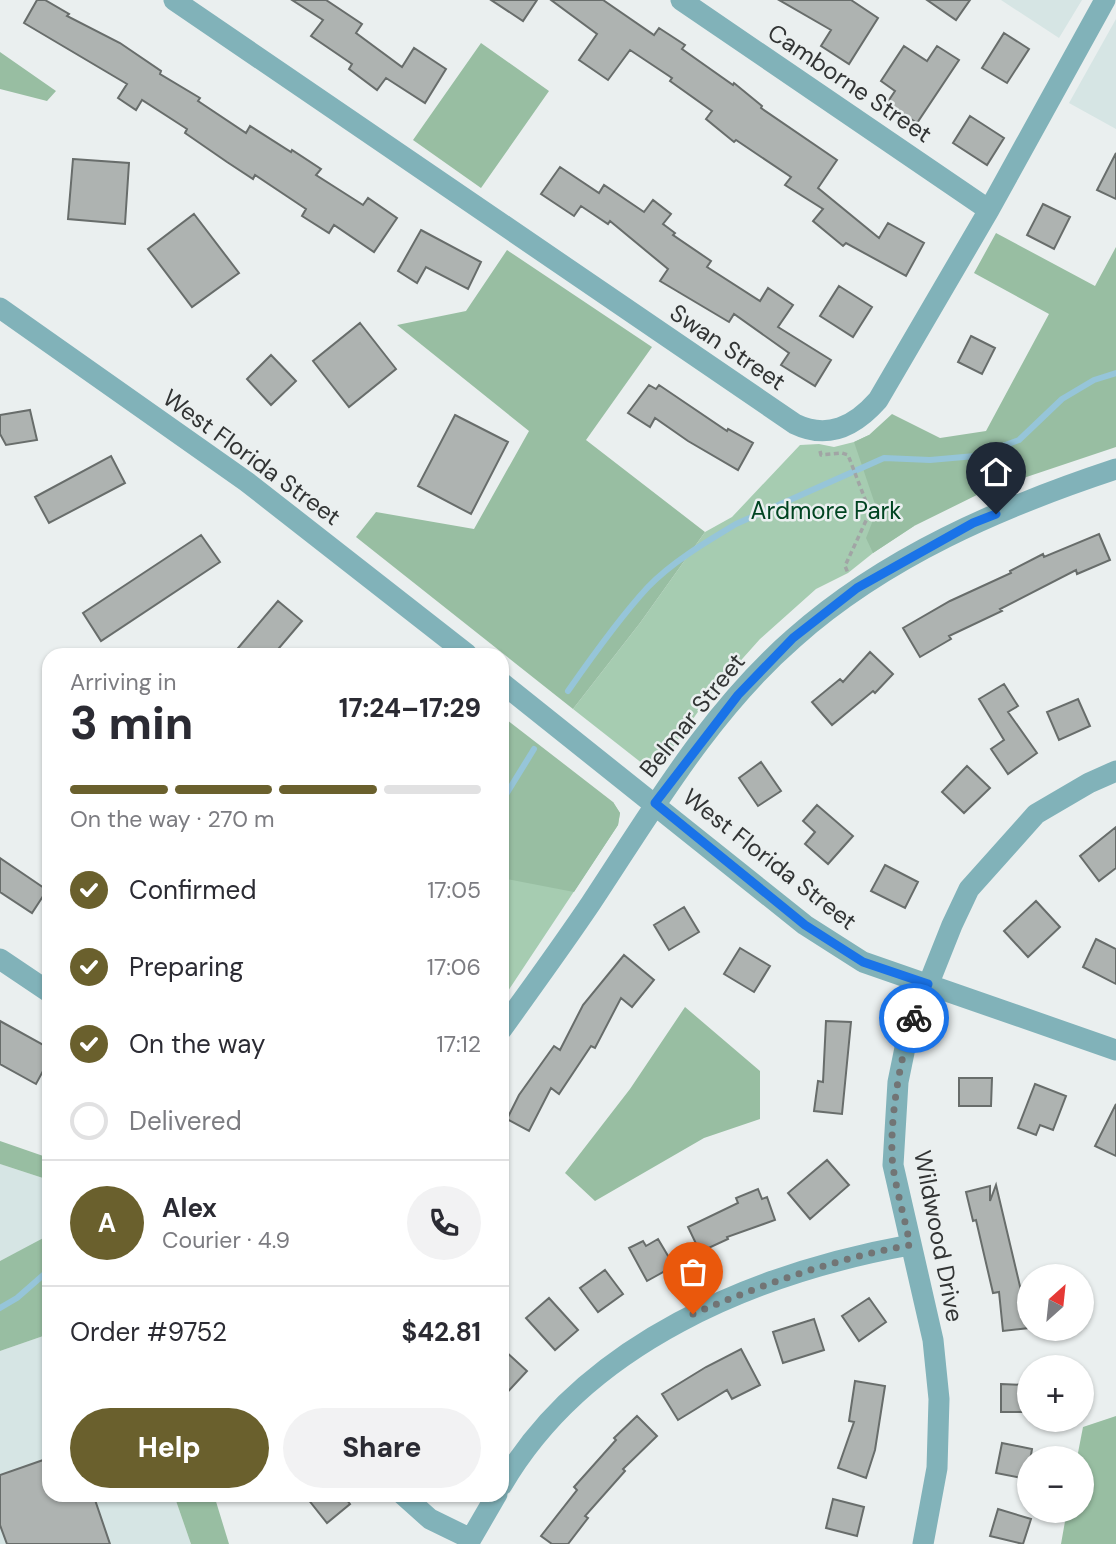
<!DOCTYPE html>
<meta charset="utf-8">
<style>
:root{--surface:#fff;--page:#f2f2f3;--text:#2b2b33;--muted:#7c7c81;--line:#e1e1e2;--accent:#6a602d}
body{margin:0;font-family:"DM Sans",sans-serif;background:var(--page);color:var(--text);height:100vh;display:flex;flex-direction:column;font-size:26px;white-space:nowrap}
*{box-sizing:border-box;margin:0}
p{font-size:23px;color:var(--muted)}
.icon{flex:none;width:38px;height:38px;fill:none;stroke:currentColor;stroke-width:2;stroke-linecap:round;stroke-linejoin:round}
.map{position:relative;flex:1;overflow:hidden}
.sheet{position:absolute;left:42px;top:648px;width:467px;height:854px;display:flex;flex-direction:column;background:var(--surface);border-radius:21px;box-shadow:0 2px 5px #0004}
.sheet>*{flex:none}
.needle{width:46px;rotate:27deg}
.buttons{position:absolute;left:1017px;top:1264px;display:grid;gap:14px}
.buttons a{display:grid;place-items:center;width:77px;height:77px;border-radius:50%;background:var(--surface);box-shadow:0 2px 5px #0004;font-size:35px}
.pin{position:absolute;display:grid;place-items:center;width:60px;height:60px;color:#fff;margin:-72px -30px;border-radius:50% 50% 50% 0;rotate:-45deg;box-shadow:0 0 7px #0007}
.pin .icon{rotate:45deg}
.courier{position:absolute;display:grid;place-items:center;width:70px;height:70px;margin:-35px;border:5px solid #1a73e8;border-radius:50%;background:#fff;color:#222;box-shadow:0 2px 9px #0007}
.summary em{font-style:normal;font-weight:800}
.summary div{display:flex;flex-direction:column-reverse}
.summary{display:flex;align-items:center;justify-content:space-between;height:119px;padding:0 28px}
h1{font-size:46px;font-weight:800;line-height:52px}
.bar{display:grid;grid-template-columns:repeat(4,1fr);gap:10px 7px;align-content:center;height:84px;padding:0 28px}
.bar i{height:9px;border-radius:5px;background:var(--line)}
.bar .on{background:var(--accent)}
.bar p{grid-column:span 4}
.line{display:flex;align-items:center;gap:18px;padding:0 28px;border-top:2px solid var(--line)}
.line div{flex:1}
.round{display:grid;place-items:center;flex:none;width:74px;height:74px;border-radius:37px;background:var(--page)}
ol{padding:0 28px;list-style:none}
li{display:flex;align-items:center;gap:21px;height:77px}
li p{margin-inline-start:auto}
li .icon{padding:7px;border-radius:50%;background:var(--accent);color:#fff;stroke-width:4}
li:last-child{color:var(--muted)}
li i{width:38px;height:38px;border:4px solid var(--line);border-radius:50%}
.primary-button{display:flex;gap:14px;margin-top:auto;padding:14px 28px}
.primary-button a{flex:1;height:80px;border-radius:42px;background:var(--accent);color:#fff;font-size:28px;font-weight:800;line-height:80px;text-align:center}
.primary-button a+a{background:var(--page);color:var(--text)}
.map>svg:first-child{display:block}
.built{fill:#d6e5e4}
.green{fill:#a6ccb1}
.forest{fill:#98bea2}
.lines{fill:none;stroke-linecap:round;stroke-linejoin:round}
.stream{stroke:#96c5d9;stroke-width:6}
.building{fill:#aeb3b1;stroke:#686d6b;stroke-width:2}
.path{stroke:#a1a5a5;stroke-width:3.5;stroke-dasharray:5 3.5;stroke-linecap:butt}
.minor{stroke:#81b2b9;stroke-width:21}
.done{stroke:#727575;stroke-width:7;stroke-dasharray:0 12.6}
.route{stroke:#1a73e8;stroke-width:9}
.labels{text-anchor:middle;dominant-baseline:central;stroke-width:5;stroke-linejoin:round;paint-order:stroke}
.street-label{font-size:24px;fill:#323434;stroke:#eaefef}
.park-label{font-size:24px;fill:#004421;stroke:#eaefef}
</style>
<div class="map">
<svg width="1116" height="1544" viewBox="0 0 1116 1544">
<rect width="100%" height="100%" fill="#eaefef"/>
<path class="built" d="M1001,0H1082L1059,38Z
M1116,19V129L1069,103Z
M0,1164L49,1180L48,1237L0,1261Z
M49,1334V1494L174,1495L191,1544H0V1351Z"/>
<path class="green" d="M869,435L914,526L873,553L848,573L816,589L760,639L710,695L665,758L655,765L643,764L573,709L640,623L705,532L732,517L800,445L819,444L834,447L854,442Z
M613,802L620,813L618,825L502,1000V860Z"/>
<path class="forest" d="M481,43L549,91L481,188L413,140Z
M0,52L56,91L47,101L0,89Z
M996,233L1095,286L1116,247V447L985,491L914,526L873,553L866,538L877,510L854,442L869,435L892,414L940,438L986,431L1049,314L974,273Z
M507,250L652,347L586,440L705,532L640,623L573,709L356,537L376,512L474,529L529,431L397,325L466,311Z
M502,716L613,802L620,813L618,825L574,892L502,878Z
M685,1007L760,1071V1119L704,1138L595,1201L565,1173L630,1089Z
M0,1141L49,1158V1180L0,1164Z
M49,1235V1334L0,1351V1261Z
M1116,1416V1544H1061L1067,1510H1082V1458H1077L1083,1427Z
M174,1495H214L229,1544H191Z"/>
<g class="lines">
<path class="stream" d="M568,691C591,658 621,616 648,587C672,562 706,542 736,524L884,458L930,460L975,456L1019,440L1062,399L1094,380L1116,373
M502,801L534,749
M0,1308L17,1298L49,1270"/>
</g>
<path class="building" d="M37,0H45L69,14L67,16L120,43L161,71L160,74L200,98L198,101L246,133L250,126L291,152L292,150L321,169L316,175L363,205L368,198L397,218L374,252L334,225L329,233L302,216L306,209L255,175L253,179L227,162L185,133L187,129L142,100L136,110L118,98L127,84L24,23Z
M292,0H326L362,24L356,33L402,67L414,48L446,69L425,103L386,78L377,90L349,69L352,64L311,36L323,20Z
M491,0H537L523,21Z
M551,0H603L654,35L659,28L685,45L682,49L733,85L734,83L762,106L761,108L837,160L818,188L879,238L888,223L924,243L906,276L846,243L843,246L813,221L823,209L785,185L791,177L736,140L734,142L706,119L712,111L670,81L672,78L630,50L608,80L579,60L597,34Z
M779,0H851L878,18L849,64L821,46L831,30Z
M927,0H970L956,20Z
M1004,33L1029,49L1007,83L982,68Z
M904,46L927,61L937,46L959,60L917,123L887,103L895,91L881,81Z
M970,116L1004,138L987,165L953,143Z
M1116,153V199L1097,190Z
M73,159L129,163L125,224L68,219Z
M560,167L599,193L604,185L644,212L653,200L671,214L663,224L675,233L673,235L711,261L707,267L760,301L768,288L793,305L778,327L831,360L815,386L781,365L789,353L734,314L729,322L660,281L668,269L610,221L608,224L581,206L574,216L541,194Z
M1043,204L1070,217L1054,249L1027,235Z
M194,214L239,273L192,307L148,249Z
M421,230L481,262L468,289L426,267L417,283L398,271Z
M839,286L872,307L853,337L820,316Z
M360,323L396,369L349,407L313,361Z
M971,336L995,348L982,374L958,362Z
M271,355L296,381L271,405L247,379Z
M649,385L656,389L659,385L727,431L728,429L753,443L738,470L688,441L655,418L650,427L628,413Z
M30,410L37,440L6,445L0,434V415Z
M455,415L508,442L471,514L418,486Z
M111,456L125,483L49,523L35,497Z
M1099,534L1110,560L1077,574L1076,570L1000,609L1002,611L949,636L951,639L920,657L903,628L950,601L1011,573L1010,571L1043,554L1044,557Z
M201,535L220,562L101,641L83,613Z
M278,601L302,621L274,654H233Z
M870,652L893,674L875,693L873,691L832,725L812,702L840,679L843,682Z
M1004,684L1018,706L1008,712L1037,753L1008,774L991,749L1004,740L979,699Z
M1078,699L1090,726L1059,740L1047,712Z
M761,762L781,791L758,806L739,778Z
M967,766L990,788L964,813L942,792Z
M817,805L853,836L828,864L805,844L815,832L803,821Z
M1116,827V868L1099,881L1080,856Z
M0,858L47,890L32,913L0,892Z
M885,865L918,882L905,908L871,891Z
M1036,901L1060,927L1028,957L1004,931Z
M684,907L699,932L669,950L654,925Z
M1096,939L1116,949V984L1083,967Z
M740,948L770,966L754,992L724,974Z
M624,955L654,980L632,1007L621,998L595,1048L591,1046L559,1094L551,1088L529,1131L507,1119L519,1095L554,1046L560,1050L583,1005Z
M0,1021L49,1048V1060L36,1084L0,1064Z
M826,1021L851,1022L842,1114L814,1111L818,1081L823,1082Z
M959,1078H992L991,1106H959Z
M1035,1084L1066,1096L1053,1130L1040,1125L1036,1135L1018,1128Z
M1116,1104V1156L1095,1146Z
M827,1160L849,1185L810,1219L788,1193Z
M996,1185L1023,1299H1029V1328L1003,1331L999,1292L993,1293L976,1220L973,1221L966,1192L990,1186V1201Z
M758,1189L762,1199L767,1197L775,1220L727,1237L728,1239L700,1252L688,1227L738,1203L736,1198Z
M658,1239L674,1266L647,1281L629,1248L643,1241L646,1246Z
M605,1270L623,1294L598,1312L580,1288Z
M549,1298L578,1330L555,1350L526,1318Z
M869,1298L886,1322L859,1341L842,1316Z
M814,1319L824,1350L783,1363L773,1332Z
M502,1348L527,1371L502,1398Z
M741,1349L760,1385L732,1399L727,1390L678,1420L662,1394L706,1367Z
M855,1381L885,1386L875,1450L866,1478L838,1468L854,1422L849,1421Z
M1001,1384L1026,1385V1412H1001Z
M637,1416L657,1436L623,1469L625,1471L585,1516L588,1518L568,1544H552L541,1536L577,1490L574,1487L616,1440L614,1438Z
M1002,1443L1032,1449L1027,1479L996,1473Z
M49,1458V1494H93L110,1544H7L0,1525V1475Z
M304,1494H342L350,1504L327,1523Z
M833,1499L864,1507L857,1536L826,1528Z
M998,1509L1031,1519L1023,1544L990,1536Z"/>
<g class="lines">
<path class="path" d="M820,451L821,455L842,453L848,455L870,512L845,566L848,573"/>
<path class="minor" d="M174,0L795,424C828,440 855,426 878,400L989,210L1105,0
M681,0L989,210
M0,308L247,482L467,654
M502,683L805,925L863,962L1116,1050
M0,959L49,992
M502,1029C532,987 562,946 591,903C652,811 709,712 794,638C885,557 1001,507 1116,469
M502,1485C585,1343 755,1273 910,1245
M402,1494L430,1519L471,1539
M468,1544L497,1494
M923,1544L937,1468L939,1399L933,1340L893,1165L898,1082L907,1038L952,925L969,889L1036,814L1089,783L1116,771"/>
</g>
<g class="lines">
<path class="done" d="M693,1314C764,1284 834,1259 910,1245C905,1219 897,1193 893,1167C888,1127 900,1055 914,1018"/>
<path class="route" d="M914,1018L928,984L863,962L805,925L655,803L738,695L793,638L857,588L973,523L996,514"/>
</g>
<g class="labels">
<g class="street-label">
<text transform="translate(850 83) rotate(34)">Camborne Street</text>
<text transform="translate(728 347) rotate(34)">Swan Street</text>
<text transform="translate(252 457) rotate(36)">West Florida Street</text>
<text transform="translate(692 715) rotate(-51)">Belmar Street</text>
<text transform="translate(770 859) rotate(38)">West Florida Street</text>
<text transform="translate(939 1236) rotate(79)">Wildwood Drive</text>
</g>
<g class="park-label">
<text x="826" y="510">Ardmore Park</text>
</g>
</g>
</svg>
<div class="buttons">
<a><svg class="needle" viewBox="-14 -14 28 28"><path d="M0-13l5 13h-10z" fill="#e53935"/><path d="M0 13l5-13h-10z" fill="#7c7c81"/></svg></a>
<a>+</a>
<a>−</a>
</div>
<div class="pin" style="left:693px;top:1314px;background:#ea580c"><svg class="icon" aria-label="bag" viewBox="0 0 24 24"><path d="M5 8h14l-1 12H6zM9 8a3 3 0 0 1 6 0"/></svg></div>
<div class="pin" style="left:996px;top:514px;background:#1f2937"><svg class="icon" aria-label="home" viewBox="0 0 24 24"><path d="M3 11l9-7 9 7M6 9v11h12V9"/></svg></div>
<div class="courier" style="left:914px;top:1018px"><svg class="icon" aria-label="bike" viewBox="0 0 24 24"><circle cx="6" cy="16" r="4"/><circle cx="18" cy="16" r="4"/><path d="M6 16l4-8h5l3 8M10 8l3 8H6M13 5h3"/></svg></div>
<section class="sheet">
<div class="summary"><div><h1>3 min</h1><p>Arriving in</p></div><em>17:24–17:29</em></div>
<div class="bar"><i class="on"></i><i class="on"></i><i class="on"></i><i></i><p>On the way · 270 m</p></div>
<ol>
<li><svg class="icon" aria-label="check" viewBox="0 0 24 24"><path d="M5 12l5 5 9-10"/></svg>Confirmed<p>17:05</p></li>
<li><svg class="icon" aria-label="check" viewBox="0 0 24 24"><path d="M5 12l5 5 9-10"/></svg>Preparing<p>17:06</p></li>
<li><svg class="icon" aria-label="check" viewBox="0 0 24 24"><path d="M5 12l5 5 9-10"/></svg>On the way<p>17:12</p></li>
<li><i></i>Delivered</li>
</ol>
<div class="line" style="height:126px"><b class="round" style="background:var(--accent);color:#fff">A</b><div><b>Alex</b><p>Courier · 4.9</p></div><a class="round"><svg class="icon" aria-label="phone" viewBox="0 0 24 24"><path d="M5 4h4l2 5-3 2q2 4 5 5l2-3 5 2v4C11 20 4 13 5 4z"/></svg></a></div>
<div class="line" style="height:91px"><div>Order #9752</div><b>$42.81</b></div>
<div class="primary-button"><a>Help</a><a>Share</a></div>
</section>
</div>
